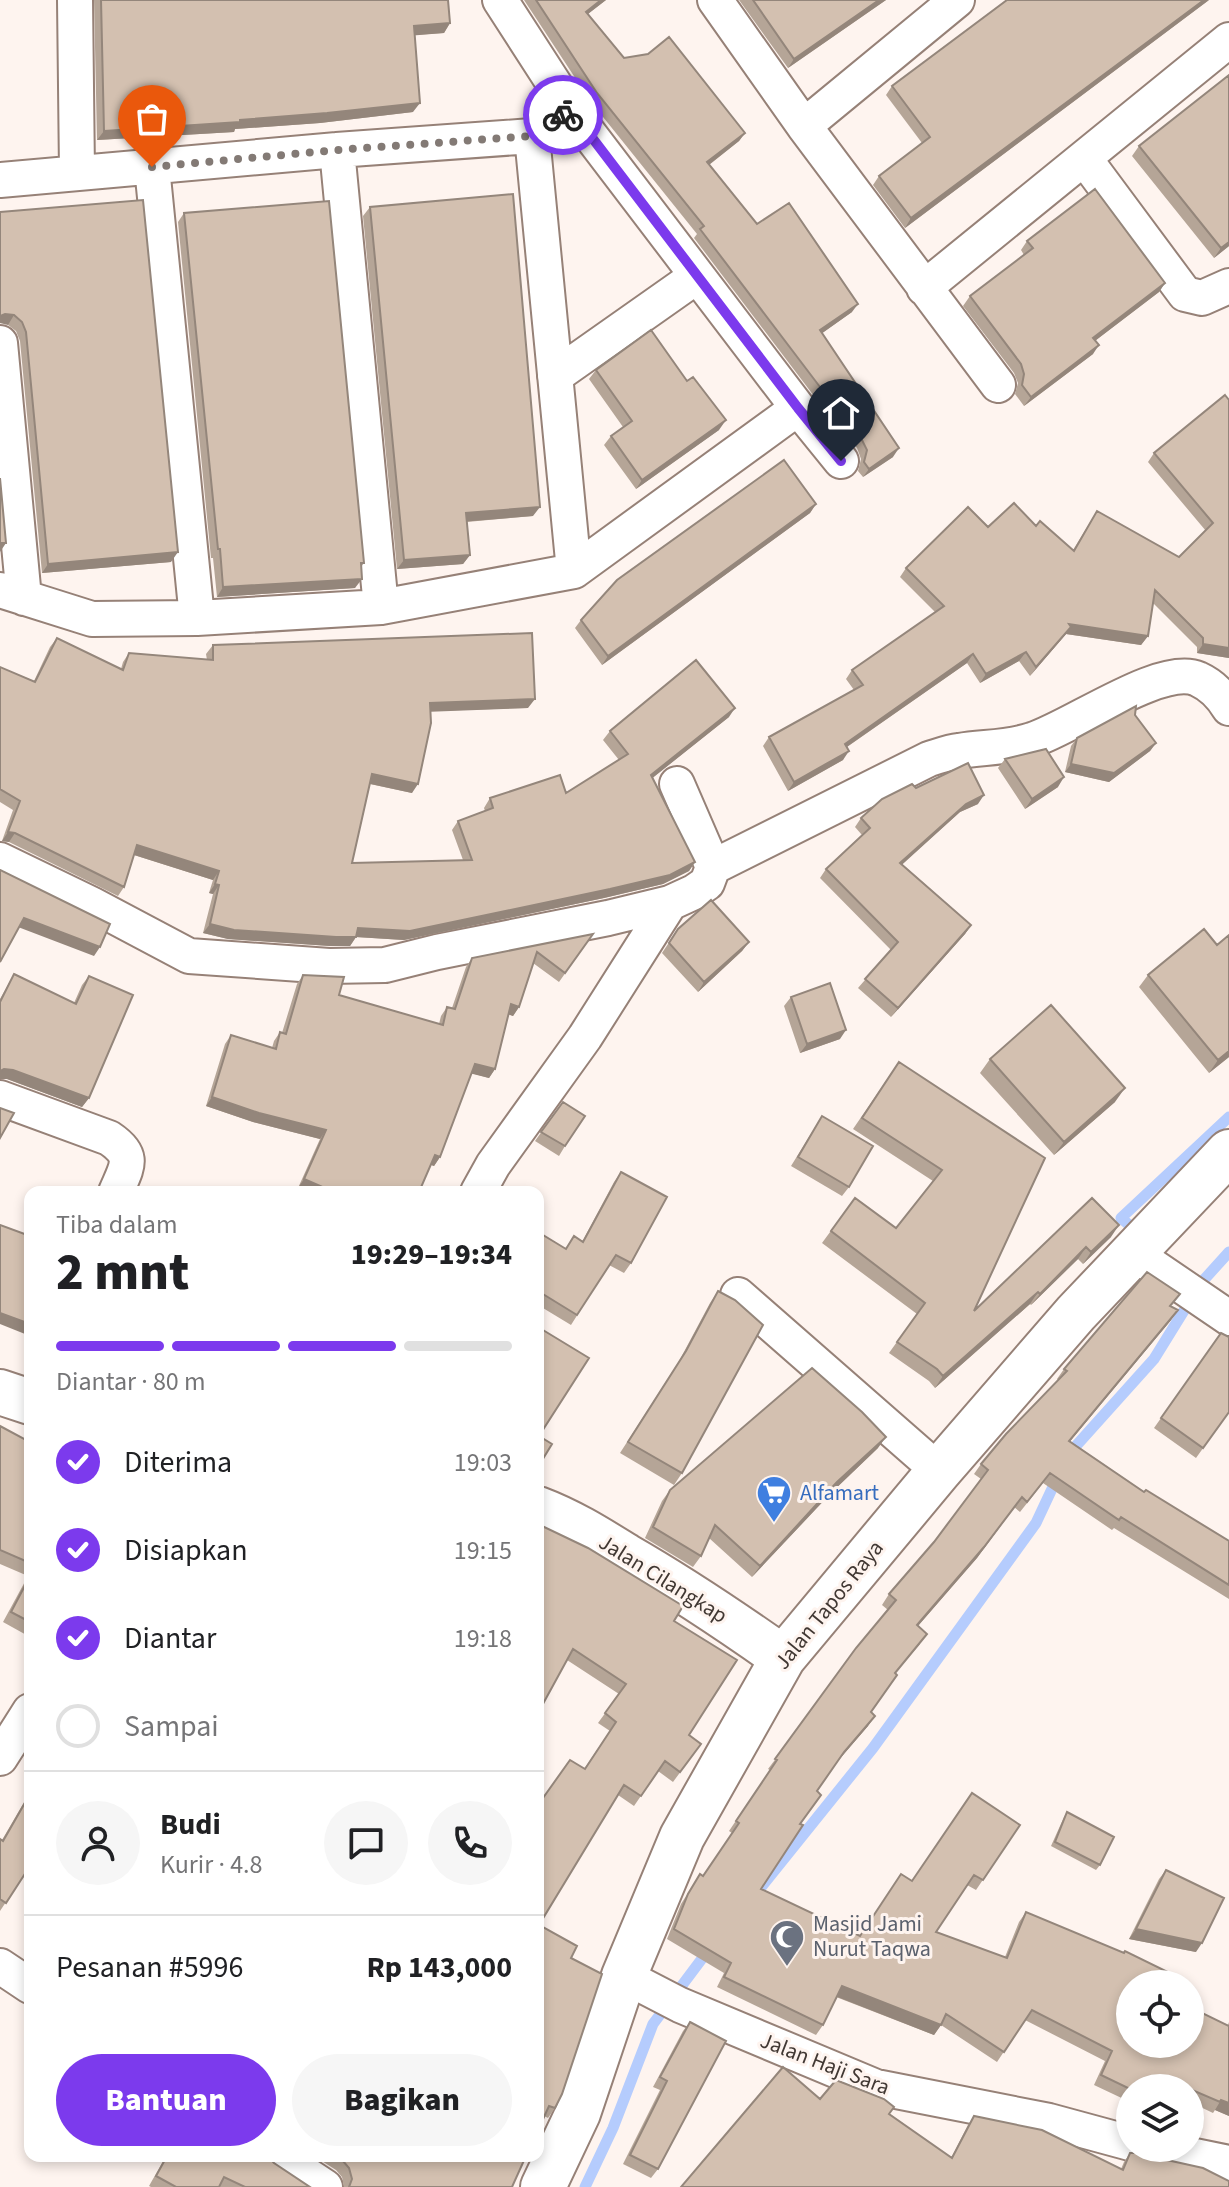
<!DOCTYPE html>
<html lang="id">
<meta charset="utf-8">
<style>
:root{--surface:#fff;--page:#f6f6f6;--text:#202124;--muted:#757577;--line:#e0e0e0;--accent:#7c3aed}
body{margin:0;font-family:"Source Sans 3",sans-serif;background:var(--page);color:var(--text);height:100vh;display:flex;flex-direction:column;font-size:30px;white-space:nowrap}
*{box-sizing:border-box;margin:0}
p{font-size:26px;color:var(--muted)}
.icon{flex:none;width:44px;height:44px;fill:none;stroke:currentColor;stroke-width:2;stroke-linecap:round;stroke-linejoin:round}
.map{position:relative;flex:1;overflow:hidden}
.drawer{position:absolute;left:24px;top:1186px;width:520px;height:976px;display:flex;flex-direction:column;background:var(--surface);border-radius:16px;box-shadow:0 4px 12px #0003}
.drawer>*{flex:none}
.tools{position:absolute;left:1116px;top:1970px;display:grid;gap:16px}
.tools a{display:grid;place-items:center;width:88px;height:88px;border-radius:50%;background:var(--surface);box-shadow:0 4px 12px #0003;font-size:40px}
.pin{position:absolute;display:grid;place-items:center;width:68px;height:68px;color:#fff;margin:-82px -34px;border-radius:50% 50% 50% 0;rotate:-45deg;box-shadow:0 0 8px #0007}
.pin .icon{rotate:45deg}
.courier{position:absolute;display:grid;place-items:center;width:80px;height:80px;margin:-40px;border:6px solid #7c3aed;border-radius:50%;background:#fff;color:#222;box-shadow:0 2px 10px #0007}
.headline em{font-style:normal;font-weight:800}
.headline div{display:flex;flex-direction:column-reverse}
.headline{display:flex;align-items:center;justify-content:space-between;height:136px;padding:0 32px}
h1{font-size:52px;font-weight:800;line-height:60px}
.bar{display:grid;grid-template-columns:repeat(4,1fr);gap:12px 8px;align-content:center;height:96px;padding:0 32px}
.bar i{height:10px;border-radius:6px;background:var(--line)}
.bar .current{background:var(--accent)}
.bar p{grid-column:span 4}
.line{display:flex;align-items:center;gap:20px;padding:0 32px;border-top:2px solid var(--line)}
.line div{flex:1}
.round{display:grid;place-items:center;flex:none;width:84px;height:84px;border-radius:42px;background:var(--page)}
ol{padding:0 32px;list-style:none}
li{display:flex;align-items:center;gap:24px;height:88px}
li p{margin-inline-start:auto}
li .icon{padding:8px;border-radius:50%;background:var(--accent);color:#fff;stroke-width:4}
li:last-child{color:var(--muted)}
li i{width:44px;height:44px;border:4px solid var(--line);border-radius:50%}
.button{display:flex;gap:16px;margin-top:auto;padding:16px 32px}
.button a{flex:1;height:92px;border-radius:48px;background:var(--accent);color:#fff;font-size:32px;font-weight:800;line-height:92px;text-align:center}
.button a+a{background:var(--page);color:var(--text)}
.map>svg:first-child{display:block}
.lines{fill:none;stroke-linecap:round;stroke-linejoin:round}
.stream{stroke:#b5ccfd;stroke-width:11}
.street-casing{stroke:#968177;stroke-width:38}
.secondary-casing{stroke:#968177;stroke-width:48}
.street{stroke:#fff;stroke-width:34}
.secondary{stroke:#fff;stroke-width:44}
.wall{fill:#b5a597}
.shaded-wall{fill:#94867b}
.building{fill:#d3c0b0;stroke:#94867b;stroke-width:2}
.done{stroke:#837a75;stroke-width:8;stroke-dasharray:0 14.4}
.route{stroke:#7c3aed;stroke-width:10}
.labels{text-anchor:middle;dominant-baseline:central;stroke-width:6;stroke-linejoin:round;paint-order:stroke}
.shop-label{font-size:22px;fill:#366cbe;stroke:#fef4ef;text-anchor:start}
.street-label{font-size:22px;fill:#413833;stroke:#fef4ef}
.worship-label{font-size:22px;fill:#5b616d;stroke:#fef4ef;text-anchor:start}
</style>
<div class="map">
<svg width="1229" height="2187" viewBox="0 0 1229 2187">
<rect width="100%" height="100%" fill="#fef4ef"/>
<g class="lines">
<path class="stream" d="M1135,1230L1121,1218L1229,1117
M1066,1457L1154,1359L1201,1283L1229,1252
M762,1886L873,1748L1036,1523L1058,1476
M585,2187L613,2128L653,2024L710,1948"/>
<defs>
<path id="street" d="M75,0L77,172
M500,0L571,110L798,408L841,461
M715,0L804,126L998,385
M804,126L957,0
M532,136L574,571
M337,150L381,607
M1084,158L1185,294L1202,298L1229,286
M152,167L197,618
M0,180L337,150L532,136L571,110
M924,288L1229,40
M0,343L24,598
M555,376L697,276
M0,590L92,619L197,618L381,607L574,571L798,408
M0,860L91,904L189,956L329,966L385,965L437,952L608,918L670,903L694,892L707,883L713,867L677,784
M713,867L929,759C939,756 949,752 959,751C984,747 1008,748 1032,740C1071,728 1161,663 1198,679C1211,685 1222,696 1229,708
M0,1098L109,1138C136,1156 127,1166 116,1192
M478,1192L493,1165L585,1037L670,903
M1132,1252L1229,1318
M738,1295L939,1471
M0,1758L30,1711
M0,1966L30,1986
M624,1976L680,2005L876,2087L1049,2121L1130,2143
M1156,2148L1229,2163
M278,2156L325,2187"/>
<path id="secondary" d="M0,1392L30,1402
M538,1509C570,1521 597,1538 626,1556C680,1587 732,1622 783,1658
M543,2187L578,2113L624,1976L682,1837L783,1658L939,1471L1076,1313L1229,1152"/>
</defs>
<use href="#street" class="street-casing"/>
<use href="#secondary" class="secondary-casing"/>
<use href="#street" class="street"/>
<use href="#secondary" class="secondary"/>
</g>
<path class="wall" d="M94,0H448L450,23L444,33L414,35L413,112L320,123L235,129L234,132L97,140Z
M524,0H606L588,14L624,58L745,133L739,141L709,165L757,224L852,312L822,333L893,457L863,477L858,471L861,459L857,448L814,396L694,238L697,234L591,102Z
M739,0H886L788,68Z
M1209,0L905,228L873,185L879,176L922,143L886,95L892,86Z
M1229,75V246L1214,258L1132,156L1139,146Z
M370,207L533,516L467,522L470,555L463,564L397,569L363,216Z
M0,212L171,562L42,573L20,341L16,331L8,325Z
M184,213L364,563L361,567L355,588L217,597L213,558H211L178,222Z
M1027,241L1165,283L1159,292L1096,340L1093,354L1024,406L1015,394L1018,383L1014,373L963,306L970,296L1024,255L1021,250Z
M596,370L719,430L636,489L604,445L611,436L623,427L589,379Z
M1229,400V658L1197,653V647L1153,603L1148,636L1141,645L1066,634L1030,676L1019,661L980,683L967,663L847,747L843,760L788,791L763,746L769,737L854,690L846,679L852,670L935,612L900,577L906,568L988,527L1036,526L1073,550L1097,511L1179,557L1206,531L1148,462L1154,453Z
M816,504L810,513L602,665L575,628L581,620Z
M57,638L121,669L123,662L129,653L207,660L206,654L213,645L528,708L431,711L412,793L370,784L352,863L463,860L452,830L458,821L485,811L484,808L490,798L566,793L619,760L603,740L610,731L729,717L652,778L695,862L689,871L663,884L604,898L404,940L356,937L350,946H330L228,939L203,933L213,894L209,893L213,880L134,855L124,887L118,896L9,842L2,841L13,810L0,802V667L34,681L50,647Z
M1135,715L1156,743L1150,751L1109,782L1065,772L1071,746L1077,738Z
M1005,759L1058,787L1025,809L998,768Z
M916,788L978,804L960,812L902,864L971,925L965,934L891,1017L858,988L891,950L820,878L826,869L862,835L855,827L861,818Z
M678,929L749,942L742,951L698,992L662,953Z
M593,934L559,982L533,963L519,1007L513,1016L508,1014L495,1069L489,1078L471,1073L440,1157L434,1166L431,1165L419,1192H307L298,1188L320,1139L253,1122L206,1106L225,1044L231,1035L272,1048L274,1041L280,1032L282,1033L297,984L303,975L339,995L439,1024L441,1016L447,1007L452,1008L466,967L472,958Z
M1229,935V1057L1209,1073L1139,987L1148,975L1217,945Z
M14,974L74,1003L82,985L89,976V1098L82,1107L7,1079H0V999Z
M791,997L840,1039L800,1053L784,1006Z
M990,1059L1115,1102L1054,1155L980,1073Z
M899,1062L1045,1158L974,1311L1092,1198L1111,1237L1083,1264L1078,1259L1031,1305L1030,1304L935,1388L929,1381L889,1353L917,1314L822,1243L855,1198L896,1228L933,1181L853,1129Z
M563,1102L565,1146L559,1156L535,1141Z
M822,1116L849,1187L842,1196L791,1166Z
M621,1172L631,1263L624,1273L609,1265L571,1325L538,1305V1232L565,1249L574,1236L582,1242L614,1182Z
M718,1291L682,1473L674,1485L620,1453L678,1363L710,1303Z
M1171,1306V1320L1070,1441L1144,1492L1229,1541V1599L1114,1528L1112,1530L1043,1483L1020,1512L1014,1507L977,1558L918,1626L920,1644L895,1673L871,1712L868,1726L837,1762L817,1791L800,1824L761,1889L859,1936L912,1881L1020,1825L976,1890L967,1885L936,1932L1005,1957L1019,1922L1026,1912L1130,1984L1228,2025L1229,2022V2116L1215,2110L1213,2113L1190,2102V2088H1130V2102L1094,2085L1105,2061L1025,2020L997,2062L941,2025L934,2035L836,1997L823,2025L816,2035L717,1987L724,1973L667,1939L681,1904L700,1874L703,1876L732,1833L729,1831L770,1770L768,1769L888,1610L882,1605L889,1594L934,1542L981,1479L974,1474L981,1464L1058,1380L1057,1379L1064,1369Z
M1221,1333L1229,1412L1196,1458L1154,1428Z
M0,1426L30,1442V1637L3,1622L28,1576L0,1564Z
M878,1448L830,1494L752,1577L709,1538L701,1556L693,1567L645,1538L662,1501L670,1490Z
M538,1524L674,1621L689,1735L701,1744L673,1782L658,1771L634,1806L618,1795L539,1925L571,1958L555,2108L548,2118L544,2116L538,2130V1805L584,1769L610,1731L598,1723L619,1694L567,1660Z
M30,1792V1866L0,1911V1839L2,1840Z
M1067,1812L1100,1865L1096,1870L1051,1846L1064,1817Z
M1166,1870L1196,1952L1129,1939L1159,1879Z
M690,2022L658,2169L651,2178L623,2164L660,2090L653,2087L683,2031Z
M820,2099L890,2114L951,2158L968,2125L974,2116L1121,2169L1124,2162L1130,2153L1158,2158L1229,2181L681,2187Z
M166,2156H268L274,2163L310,2187H151L149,2186Z
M314,2156H526L512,2187H344L342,2177L336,2170Z"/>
<path class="shaded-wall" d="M601,0H606L580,20L586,12Z
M879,0H886L788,68L794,59Z
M1204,0H1209L905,228L911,218Z
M450,23L444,33L407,36L414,26Z
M420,103L413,112L320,123L235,129L234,132L97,140L104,131L240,120Z
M745,133L739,141L701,171L707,162Z
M1229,242V246L1214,258L1221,248Z
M1165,283L1159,292L1087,347L1093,338Z
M858,304L852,312L814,339L820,330Z
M5,314L14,315L8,325L0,323V316Z
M1099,345L1093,354L1024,406L1031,397Z
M726,420L719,430L636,489L642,480Z
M899,448L893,457L863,477L869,469Z
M816,504L810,513L602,665L608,656Z
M540,507L533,516L460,522L466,513Z
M0,543H6L0,552Z
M178,552L171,562L42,573L48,564Z
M470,555L463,564L397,569L404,560Z
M362,579L355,588L217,597L223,587Z
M1069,624L1148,636L1141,645L1066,634L1030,676Z
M1203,644L1229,648V658L1197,653Z
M1026,652L1019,661L980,683L986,674Z
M973,654L967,663L838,753L845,744Z
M535,699L528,708L424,712L430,703Z
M735,708L729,717L645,784L651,775Z
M1156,743L1150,751L1109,782L1065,772L1071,764Z
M849,751L843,760L788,791L794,782Z
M372,774L418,784L412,793L366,783Z
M1064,777L1058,787L1025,809L1032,799Z
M984,795L978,804L960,812L894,872L900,863L966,804Z
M8,832L15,833L9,842L2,841Z
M137,845L219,871L213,880L131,854Z
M695,862L689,871L663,884L604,898L404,940L356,937L350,946H330L228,939L203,933L210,924L358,928Z
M215,884L219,885L213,894L209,893Z
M24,918L100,947L94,956L18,927Z
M971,925L965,934L891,1017L898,1008Z
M749,942L742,951L698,992L704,982Z
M511,1004L519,1007L513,1016L505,1013Z
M846,1030L840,1039L800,1053L807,1044Z
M1229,1051V1057L1209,1073L1218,1060Z
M475,1064L495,1069L489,1078L469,1073Z
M4,1069L13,1070L89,1098L82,1107L7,1079H0V1071Z
M1125,1088L1115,1102L1054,1155L1064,1142Z
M212,1097L326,1130L320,1139L253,1122L206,1106Z
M435,1155L440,1157L434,1166L429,1164Z
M304,1179L327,1189L324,1192H307L298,1188Z
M1119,1225L1111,1237L1083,1264L1091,1252Z
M1086,1247L1078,1259L1031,1305L1040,1294Z
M1038,1292L1030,1304L935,1388L943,1376Z
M1178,1310L1171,1320L1062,1451L1069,1441Z
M0,1313L30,1324V1336L0,1324Z
M886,1437L878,1448L830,1494L752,1577L760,1566L837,1482Z
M1022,1497L977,1558L910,1635L917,1625Z
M875,1716L868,1726L837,1762L844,1752Z
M1136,1929L1202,1943L1196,1952L1129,1939Z
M842,1986L941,2025L934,2035L835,1996Z
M1221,2100L1229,2103V2116L1215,2110Z"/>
<path class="building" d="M101,0H448L450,23L414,26L420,103L327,113L240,120V122L104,131Z
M536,0H601L586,12L624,58L648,54L669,37L745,133L707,162L757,224L789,203L858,304L820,330L899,448L869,469L864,462L867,450L862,440L820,387L700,229L704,226L597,93Z
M753,0H879L794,59Z
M1007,0H1204L911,218L879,176L930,137L892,86Z
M1229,75V242L1221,248L1139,146Z
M1095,189L1165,283L1093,338L1099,345L1031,397L1022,385L1024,374L1021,364L970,296L1033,248L1027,241Z
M513,194L540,507L466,513L470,555L404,560L370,207Z
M143,200L178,552L48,564L26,332L22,322L14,315L5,314L0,316V212Z
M329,201L364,563H361L362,579L223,587L220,549H218L184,213Z
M651,330L687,381L693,377L726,420L642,480L611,436L632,421L596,370Z
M1225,395L1229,400V648L1203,644V638L1155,590L1148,636L1069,624L1071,627L1036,667L1026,652L986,674L973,654L845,744L849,751L794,782L769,737L863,685L852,670L944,606L906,568L968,507L988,527L1014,503L1036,526L1040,521L1074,551L1097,511L1179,557L1213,523L1154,453Z
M784,460L816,504L608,656L581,620L617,580Z
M0,478L6,543H0Z
M532,633L535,699L430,703L431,723L418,784L372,774L352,863L472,860L458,821L493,808L490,798L560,775L566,793L628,754L610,731L696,660L735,708L651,775L695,862L670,875L610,889L410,931L358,928L356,937H336L234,930L210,924L219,885L215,884L219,871L137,845L124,887L15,833L8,832L20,801L0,789V667L35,682L57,638L123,670L129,653L213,660V645Z
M1136,706L1135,715L1156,743L1114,773L1071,764L1077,738Z
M1046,749L1064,777L1032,799L1005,759Z
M968,763L984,795L966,804L900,863L971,925L898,1008L865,979L898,942L826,869L870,828L861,818L882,799L912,784L916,788Z
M0,870L110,924L100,947L24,918L0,962Z
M711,900L749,942L704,982L669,943L678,929Z
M1204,929L1217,945L1229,935V1051L1218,1060L1148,975Z
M593,934L565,973L537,952L519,1007L511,1004L495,1069L475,1064L440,1157L435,1155L419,1192H325L327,1189L304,1179L326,1130L259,1113L212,1097L231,1035L276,1049L280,1032L286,1034L303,975L344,977L339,995L443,1025L447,1007L455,1009L472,958Z
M14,974L76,1004L89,976L133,995L89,1098L13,1070L4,1069L0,1071V1002Z
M830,983L846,1030L807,1044L791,997Z
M1051,1005L1125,1088L1064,1142L990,1059Z
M899,1062L1045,1158L974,1311L1092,1198L1119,1225L1091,1252L1086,1247L1040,1294L1038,1292L943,1376L937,1369L897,1342L925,1303L831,1231L855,1198L896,1228L942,1170L862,1118Z
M563,1102L585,1116L565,1146L541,1132Z
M0,1108L14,1113L0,1138Z
M822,1116L873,1146L849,1187L798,1157Z
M621,1172L667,1197L631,1263L616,1255L577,1315L538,1291V1232L566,1249L574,1236L583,1242Z
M0,1225L30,1236V1324L0,1313Z
M1147,1272L1180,1294L1170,1306L1178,1310L1069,1441L1144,1492L1146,1490L1229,1541V1585L1121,1517L1119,1520L1050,1473L1027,1502L1022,1497L984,1547L917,1625L927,1634L895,1673L897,1675L871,1712L875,1716L844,1752L817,1791L821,1795L800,1824L803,1825L761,1889L860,1936L901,1874L912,1881L972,1793L1020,1825L983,1880L974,1875L936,1932L1007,1958L1026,1912L1124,1953L1125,1951L1184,1980L1182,1984H1130V2044H1190V2007L1229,2026V2103L1221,2100L1220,2102L1162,2077L1156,2088L1130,2089L1101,2075L1112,2051L1032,2010L1004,2052L946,2014L941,2025L842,1986L823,2025L724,1977L731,1963L674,1929L688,1894L700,1874L703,1876L739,1823L736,1821L777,1760L775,1759L856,1648L896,1600L889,1594L934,1542L988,1470L981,1464L1006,1434L1067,1371L1064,1369Z
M718,1291L735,1300L763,1325L682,1473L628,1442L686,1351Z
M538,1327L589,1358L539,1436L552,1444L538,1467Z
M1221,1333L1229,1337V1412L1203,1448L1161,1418Z
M812,1368L862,1412L886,1437L837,1482L760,1566L715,1525L701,1556L653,1527L670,1490Z
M0,1426L30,1442V1563L0,1550Z
M538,1524L588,1548L683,1606L674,1621L737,1660L689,1735L701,1744L680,1772L665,1761L641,1796L624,1785L539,1925L577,1946L571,1958L602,1974L562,2094L555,2108L549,2106L538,2130V1805L570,1760L585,1769L616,1722L605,1713L626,1684L573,1649L538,1713Z
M30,1576V1622L11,1612Z
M30,1794V1866L6,1903L0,1899V1839L3,1841Z
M1067,1812L1114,1837L1100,1865L1055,1842Z
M1166,1870L1224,1898L1202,1943L1136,1929Z
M690,2022L726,2041L658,2169L630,2155L667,2081L660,2077Z
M783,2067L820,2099L836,2080L884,2099L894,2107L889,2114L952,2158L974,2116L1042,2130L1123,2170L1130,2153H1141L1147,2150L1158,2158L1203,2168L1229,2181V2187H681Z
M167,2156H268L274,2163L310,2187H245L224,2177L219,2187H176L156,2176Z
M336,2156H526L512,2187H349L352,2179L349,2168L343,2161Z"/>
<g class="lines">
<path class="done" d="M152,167L337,150L532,136L563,115"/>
<path class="route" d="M563,115L571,110L798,408L841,461"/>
</g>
<defs>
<symbol id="supermarket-pin" viewBox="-11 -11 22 30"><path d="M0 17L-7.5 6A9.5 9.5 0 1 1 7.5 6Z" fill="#3f7fe0" stroke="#fef4ef"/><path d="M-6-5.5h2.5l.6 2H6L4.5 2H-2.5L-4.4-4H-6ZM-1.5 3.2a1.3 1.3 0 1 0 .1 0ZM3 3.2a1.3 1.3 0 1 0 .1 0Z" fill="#fff"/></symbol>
<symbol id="mosque-pin" viewBox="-11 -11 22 30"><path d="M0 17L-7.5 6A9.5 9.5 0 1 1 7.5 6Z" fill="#6b7280" stroke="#fef4ef"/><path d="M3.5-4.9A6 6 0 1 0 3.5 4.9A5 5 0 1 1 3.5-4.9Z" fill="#fff"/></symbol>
</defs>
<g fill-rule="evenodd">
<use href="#supermarket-pin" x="754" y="1473" width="40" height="54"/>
<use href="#mosque-pin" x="767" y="1917" width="40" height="54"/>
</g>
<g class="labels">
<g class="shop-label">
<text x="800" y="1493">Alfamart</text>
</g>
<g class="street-label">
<text transform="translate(663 1579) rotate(32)">Jalan Cilangkap</text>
<text transform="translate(829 1605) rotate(-51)">Jalan Tapos Raya</text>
<text transform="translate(825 2064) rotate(21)">Jalan Haji Sara</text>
</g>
<g class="worship-label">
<text x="813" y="1924">Masjid Jami<tspan x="813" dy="25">Nurut Taqwa</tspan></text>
</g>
</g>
</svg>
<div class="tools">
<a><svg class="icon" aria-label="locate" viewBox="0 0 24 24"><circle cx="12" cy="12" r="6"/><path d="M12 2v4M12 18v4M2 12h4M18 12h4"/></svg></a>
<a><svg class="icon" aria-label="layers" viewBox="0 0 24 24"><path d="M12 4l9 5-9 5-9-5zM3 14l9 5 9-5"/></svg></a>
</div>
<div class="pin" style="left:152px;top:167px;background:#ea580c"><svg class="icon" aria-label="bag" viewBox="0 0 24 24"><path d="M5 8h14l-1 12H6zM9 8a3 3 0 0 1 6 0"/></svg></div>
<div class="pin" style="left:841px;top:461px;background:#1f2937"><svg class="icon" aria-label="home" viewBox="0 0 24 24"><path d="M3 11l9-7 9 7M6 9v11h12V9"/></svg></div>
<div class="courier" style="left:563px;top:115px"><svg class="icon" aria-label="bike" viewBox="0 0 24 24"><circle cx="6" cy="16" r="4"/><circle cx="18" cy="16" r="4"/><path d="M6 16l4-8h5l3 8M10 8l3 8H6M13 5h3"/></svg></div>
<section class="drawer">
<div class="headline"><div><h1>2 mnt</h1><p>Tiba dalam</p></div><em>19:29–19:34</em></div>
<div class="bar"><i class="current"></i><i class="current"></i><i class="current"></i><i></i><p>Diantar · 80 m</p></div>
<ol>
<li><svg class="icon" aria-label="check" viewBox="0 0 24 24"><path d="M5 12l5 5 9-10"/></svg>Diterima<p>19:03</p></li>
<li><svg class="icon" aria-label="check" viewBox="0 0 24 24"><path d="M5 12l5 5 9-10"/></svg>Disiapkan<p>19:15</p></li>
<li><svg class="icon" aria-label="check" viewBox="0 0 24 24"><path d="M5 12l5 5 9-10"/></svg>Diantar<p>19:18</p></li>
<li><i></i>Sampai</li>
</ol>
<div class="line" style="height:144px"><a class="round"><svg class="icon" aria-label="person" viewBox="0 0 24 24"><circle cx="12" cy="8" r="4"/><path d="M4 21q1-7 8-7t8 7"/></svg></a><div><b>Budi</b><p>Kurir · 4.8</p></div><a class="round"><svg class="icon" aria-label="chat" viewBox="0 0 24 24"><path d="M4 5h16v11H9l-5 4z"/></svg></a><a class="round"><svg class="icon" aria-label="phone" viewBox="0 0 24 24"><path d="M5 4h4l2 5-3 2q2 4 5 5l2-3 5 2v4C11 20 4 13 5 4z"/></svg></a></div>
<div class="line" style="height:104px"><div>Pesanan #5996</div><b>Rp 143,000</b></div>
<div class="button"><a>Bantuan</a><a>Bagikan</a></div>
</section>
</div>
